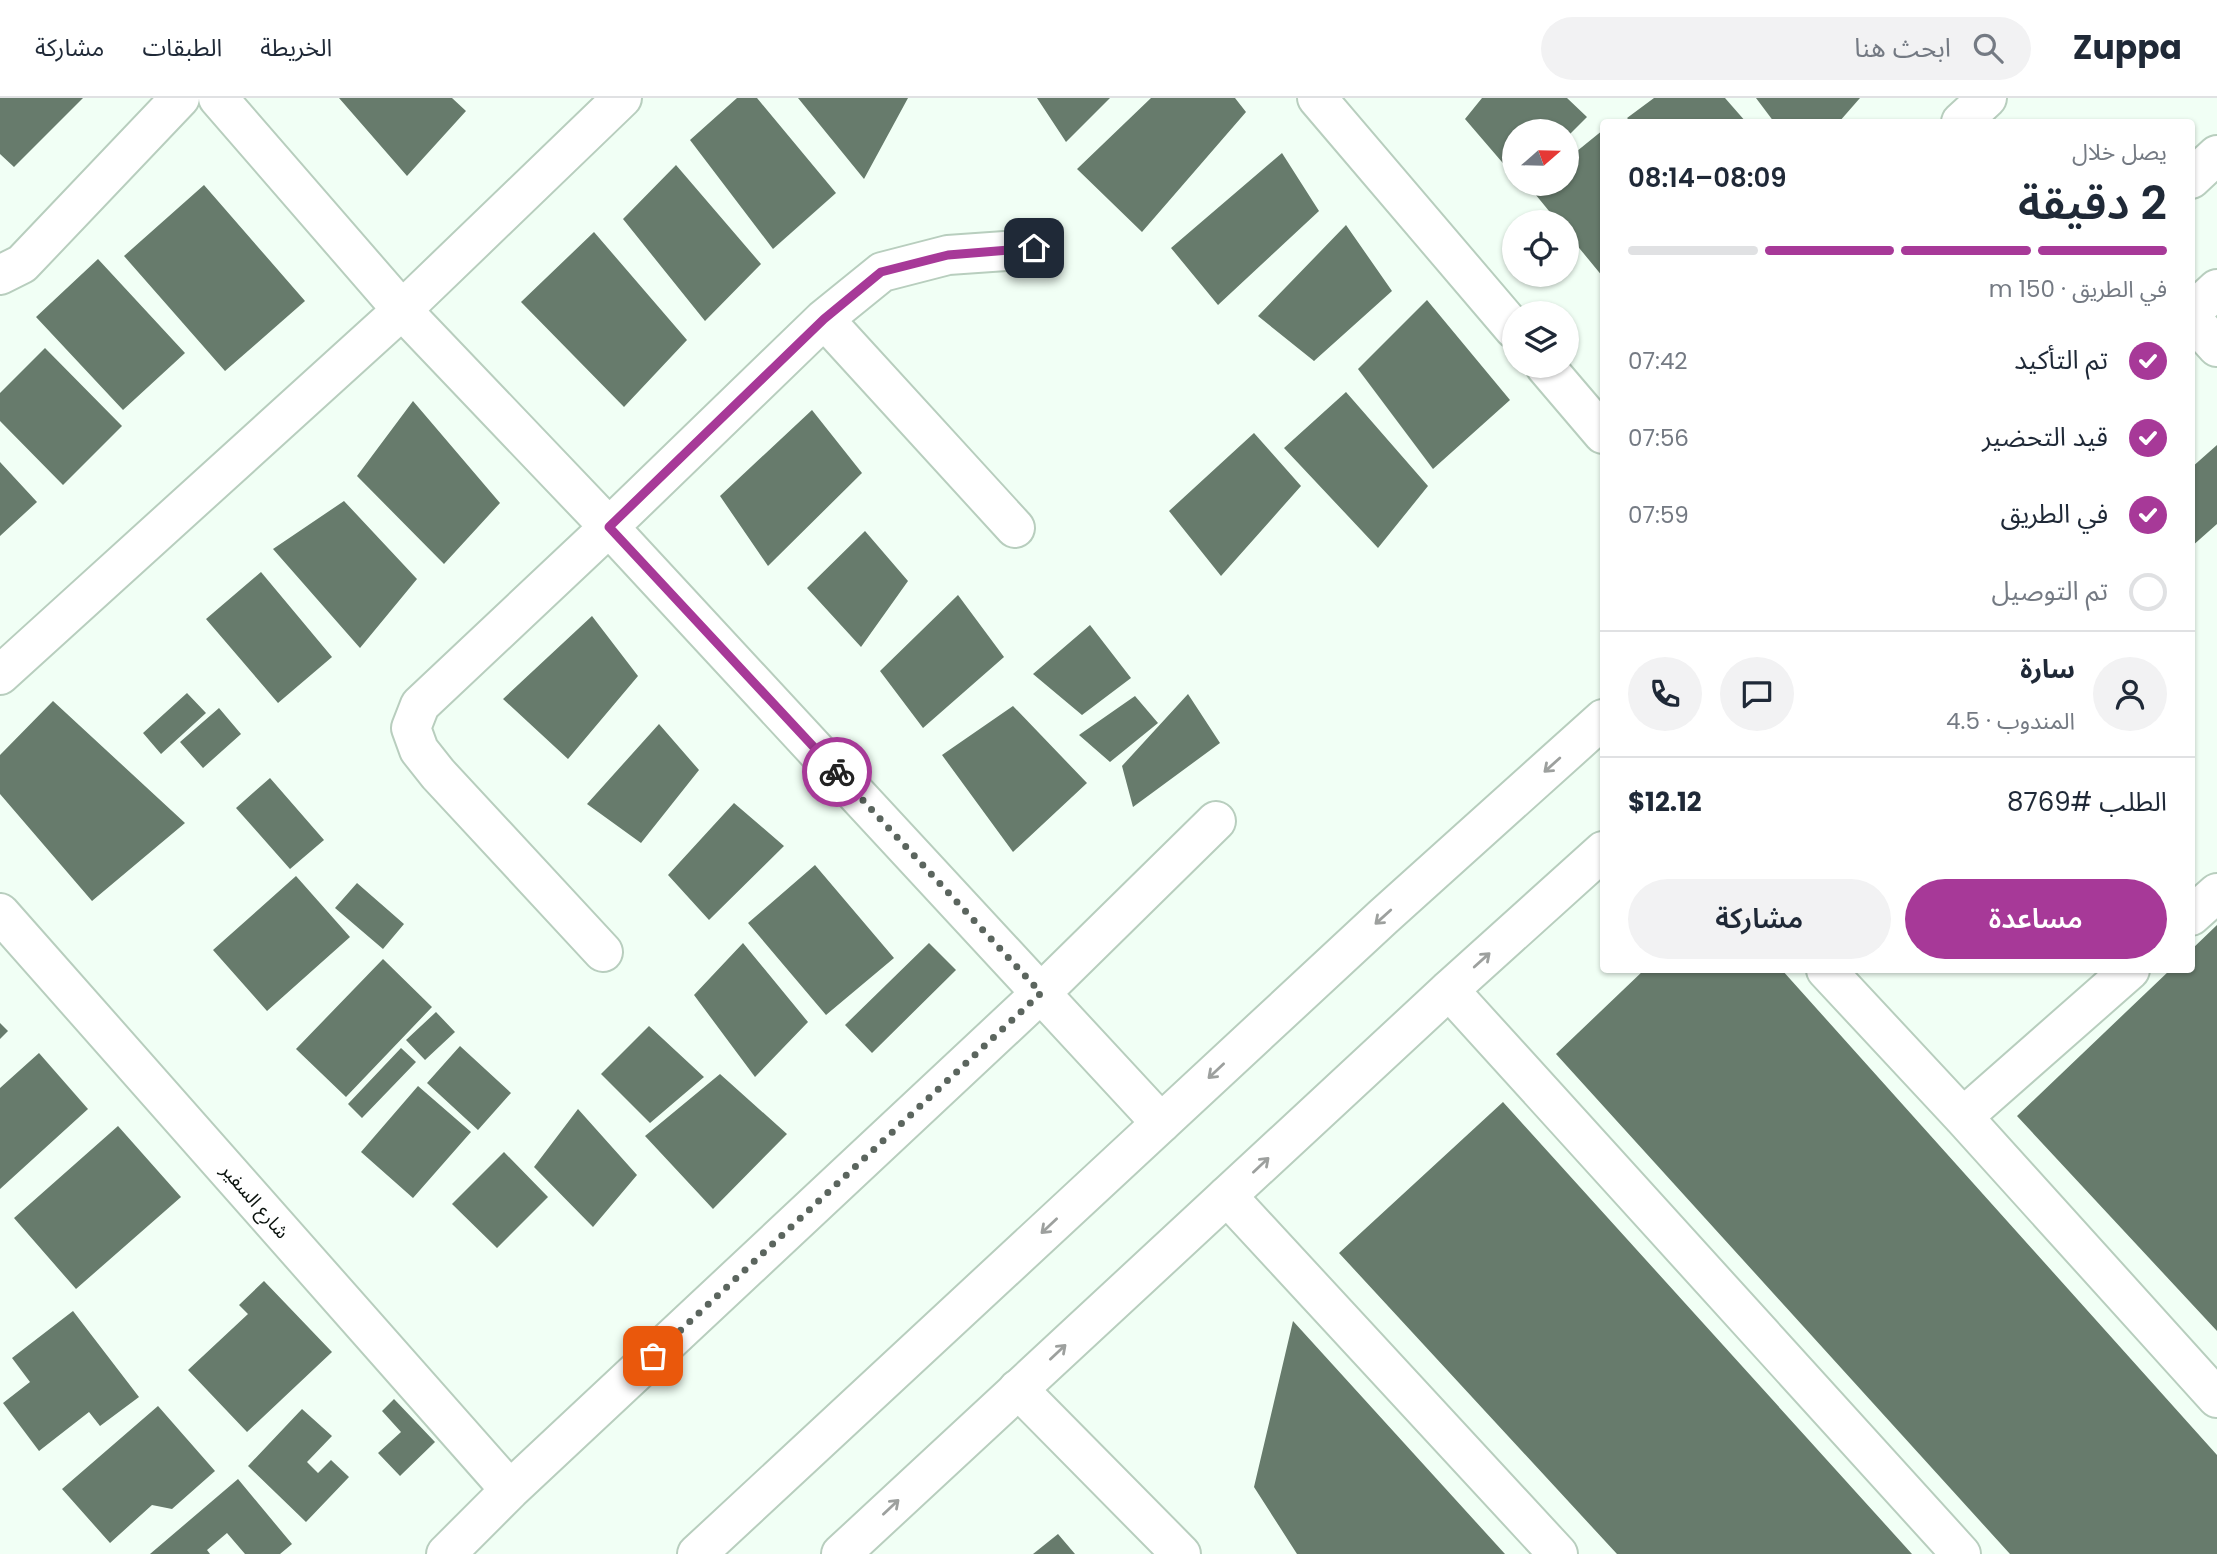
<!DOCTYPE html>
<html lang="ar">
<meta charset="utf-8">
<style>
:root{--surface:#fff;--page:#f2f2f3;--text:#1f2937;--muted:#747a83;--line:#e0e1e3;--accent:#a73998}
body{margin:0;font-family:Poppins,"Noto Sans Arabic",sans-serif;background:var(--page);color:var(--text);direction:rtl;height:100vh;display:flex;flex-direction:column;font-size:26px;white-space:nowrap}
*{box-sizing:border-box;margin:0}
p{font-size:23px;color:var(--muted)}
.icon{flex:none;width:38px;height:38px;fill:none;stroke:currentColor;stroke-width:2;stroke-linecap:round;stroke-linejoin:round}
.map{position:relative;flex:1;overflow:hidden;direction:ltr}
.details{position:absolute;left:1600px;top:21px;width:595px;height:854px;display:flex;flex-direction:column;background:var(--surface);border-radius:7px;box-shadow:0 2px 5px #0004;direction:rtl}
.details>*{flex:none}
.needle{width:46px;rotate:70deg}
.tools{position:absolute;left:1502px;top:21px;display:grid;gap:14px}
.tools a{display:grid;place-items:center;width:77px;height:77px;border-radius:50%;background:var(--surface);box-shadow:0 2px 5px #0004;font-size:35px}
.pin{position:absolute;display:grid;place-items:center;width:60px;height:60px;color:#fff;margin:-30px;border-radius:14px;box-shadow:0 4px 10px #0006}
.courier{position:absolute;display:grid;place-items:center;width:70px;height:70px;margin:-35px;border:5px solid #a73998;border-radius:50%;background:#fff;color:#222;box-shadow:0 2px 9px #0007}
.summary em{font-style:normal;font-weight:600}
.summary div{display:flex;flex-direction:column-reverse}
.summary{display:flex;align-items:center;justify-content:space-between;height:119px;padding:0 28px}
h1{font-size:46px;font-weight:600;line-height:52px}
.bar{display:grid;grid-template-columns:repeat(4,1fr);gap:10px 7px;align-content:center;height:84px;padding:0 28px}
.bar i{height:9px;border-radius:5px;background:var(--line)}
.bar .active{background:var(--accent)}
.bar p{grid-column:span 4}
.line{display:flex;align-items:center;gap:18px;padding:0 28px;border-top:2px solid var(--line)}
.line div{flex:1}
.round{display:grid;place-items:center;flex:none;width:74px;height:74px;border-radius:37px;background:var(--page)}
ol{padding:0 28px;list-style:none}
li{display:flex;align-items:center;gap:21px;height:77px}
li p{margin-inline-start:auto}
li .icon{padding:7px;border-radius:50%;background:var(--accent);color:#fff;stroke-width:4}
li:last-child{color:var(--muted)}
li i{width:38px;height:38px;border:4px solid var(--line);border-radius:50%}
.action{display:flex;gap:14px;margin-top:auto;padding:14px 28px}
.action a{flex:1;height:80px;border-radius:42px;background:var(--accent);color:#fff;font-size:28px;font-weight:600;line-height:80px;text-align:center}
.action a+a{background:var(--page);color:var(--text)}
header{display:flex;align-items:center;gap:42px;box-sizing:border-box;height:98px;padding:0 35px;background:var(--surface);border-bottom:2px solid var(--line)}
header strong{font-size:33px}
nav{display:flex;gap:38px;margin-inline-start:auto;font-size:24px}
.search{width:490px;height:63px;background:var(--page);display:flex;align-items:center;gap:18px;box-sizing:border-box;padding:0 24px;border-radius:38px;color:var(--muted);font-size:26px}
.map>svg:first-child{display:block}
.building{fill:#677b6c}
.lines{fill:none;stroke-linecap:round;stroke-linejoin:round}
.minor-casing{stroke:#b8cebe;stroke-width:42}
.major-casing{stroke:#b8cebe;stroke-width:42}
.minor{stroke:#fff;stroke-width:38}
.major{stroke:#fff;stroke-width:38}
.oneway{stroke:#9da09e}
.done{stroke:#5b655e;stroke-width:7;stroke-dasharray:0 12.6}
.route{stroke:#a73998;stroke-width:9}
.labels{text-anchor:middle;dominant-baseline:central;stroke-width:6;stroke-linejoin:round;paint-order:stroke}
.street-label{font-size:19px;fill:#0a120d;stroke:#fff}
</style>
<header>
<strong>Zuppa</strong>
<div class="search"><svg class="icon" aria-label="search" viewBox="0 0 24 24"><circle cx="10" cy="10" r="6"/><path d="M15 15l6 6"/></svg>ابحث هنا</div>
<nav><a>الخريطة</a><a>الطبقات</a><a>مشاركة</a></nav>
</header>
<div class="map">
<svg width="2217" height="1456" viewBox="0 0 2217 1456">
<rect width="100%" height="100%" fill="#f1fff5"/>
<path class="building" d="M0,0H83L14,69L0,56Z
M339,0H452L466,13L407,78Z
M737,0H757L836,95L773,151L690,42Z
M798,0H908L864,81Z
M1037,0H1110L1066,44Z
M1151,0H1235L1246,14L1142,134L1077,71Z
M1482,0H1567L1587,19L1566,40V33H1514V78L1465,21Z
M1654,0H1725L1746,24H1631L1627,20Z
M1756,0H1860L1839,24H1774Z
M1603,32V179L1566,134V124H1558L1531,91L1538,86H1566V62Z
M1282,55L1319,113L1218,207L1171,150Z
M676,67L761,166L705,223L623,121Z
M204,87L305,203L225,273L124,158Z
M1346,127L1392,193L1314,263L1258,218Z
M594,134L687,242L624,309L521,204Z
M98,161L185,255L123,312L36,219Z
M1427,202L1510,302L1433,371L1358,271Z
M45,250L122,328L63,387L0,323V295Z
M1346,294L1428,388L1378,450L1284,350Z
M413,303L500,405L444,466L357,378Z
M812,312L862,375L768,468L720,398Z
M1254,335L1301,388L1221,478L1169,413Z
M2217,347V426L2191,449V370Z
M0,364L37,404L0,438Z
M344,403L417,481L360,550L273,451Z
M865,433L908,483L861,549L807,490Z
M261,474L332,559L278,605L206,521Z
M958,497L1004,559L923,630L880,573Z
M592,518L638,578L568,661L503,601Z
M1090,527L1131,580L1082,617L1033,576Z
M187,595L206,615L161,656L143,635Z
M1188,596L1220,645L1133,709L1122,668Z
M1135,598L1158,625L1110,664L1079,637Z
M53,603L185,725L92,803L0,696V657Z
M1013,608L1087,685L1013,754L942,657Z
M219,610L241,636L203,670L180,644Z
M659,626L699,672L641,745L587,706Z
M270,680L324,742L290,771L236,710Z
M734,705L784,748L709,822L668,777Z
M815,767L894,860L826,917L748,825Z
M296,778L350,839L267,913L213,852Z
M357,785L404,826L383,851L335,810Z
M2217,827V1233L2017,1018L2170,872H2191V852Z
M743,845L808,924L755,979L694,897Z
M929,845L956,872L872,955L845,927Z
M383,861L432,909L346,999L296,951Z
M1644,872H1782L2217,1357V1456H2010L1556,956Z
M436,914L455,934L425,962L406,942Z
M0,925L8,933L0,941Z
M649,928L704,979L650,1025L601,976Z
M460,948L511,995L478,1032L427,985Z
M401,950L416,964L362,1020L348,1006Z
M39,955L88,1011L0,1091V990Z
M720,976L787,1036L713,1111L645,1038Z
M418,988L471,1034L413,1100L361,1054Z
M1503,1004L1912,1456H1617L1339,1155Z
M578,1011L637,1077L593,1129L534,1069Z
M118,1028L181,1099L76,1191L14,1120Z
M504,1054L548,1099L497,1150L452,1106Z
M264,1183L332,1254L247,1334L188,1272L248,1216L239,1207Z
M73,1213L139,1299L100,1328L89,1314L39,1353L3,1305L30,1284L12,1260Z
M1293,1223L1505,1456H1297L1254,1389Z
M394,1301L435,1344L400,1378L378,1355L401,1334L382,1313Z
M158,1308L215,1373L172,1411L152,1407L110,1445L62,1391Z
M302,1311L332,1338L307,1364L318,1375L331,1362L349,1379L306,1424L248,1368Z
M238,1381L292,1446L280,1456H245L227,1435L207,1452L210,1456H150Z
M1058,1436L1075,1456H1033Z"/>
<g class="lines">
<defs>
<path id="minor" d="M218,0L402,212L609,429L1161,1025
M1317,0L1514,231
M1961,24L1987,0
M0,177L22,166L180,0
M2191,220L2217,249
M824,221L1015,430
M1545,268L1603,336
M0,577L402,212L622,0
M0,815L510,1392
M2191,818L2217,795
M603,854L438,676L419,652L411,630L420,607L609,429L824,221L882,174L948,157L1034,151
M1826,872L1963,1019L2217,1300
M1449,892L1961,1456
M1963,1019L2130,872
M1227,1098L1558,1456
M1018,1291L1181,1456
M446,1456L510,1392L1041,895L1216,723"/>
<path id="major" d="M2191,81L2217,57
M2191,215L2217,191
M697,1456L1383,819L1603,621
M841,1456L1449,892L1603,753"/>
</defs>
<use href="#minor" class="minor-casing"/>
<use href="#major" class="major-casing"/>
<use href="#minor" class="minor"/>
<use href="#major" class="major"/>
</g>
<defs><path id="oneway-shaft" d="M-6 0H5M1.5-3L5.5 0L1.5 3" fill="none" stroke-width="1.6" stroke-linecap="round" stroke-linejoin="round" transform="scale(1.75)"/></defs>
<g class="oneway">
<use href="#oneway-shaft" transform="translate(1552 667) rotate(138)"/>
<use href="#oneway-shaft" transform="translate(1383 819) rotate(138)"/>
<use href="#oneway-shaft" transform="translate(1482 862) rotate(-42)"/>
<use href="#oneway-shaft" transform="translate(1216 973) rotate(137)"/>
<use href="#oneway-shaft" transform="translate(1261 1067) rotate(-43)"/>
<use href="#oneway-shaft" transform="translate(1049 1128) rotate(137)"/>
<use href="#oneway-shaft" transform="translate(1058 1254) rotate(-43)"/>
<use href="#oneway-shaft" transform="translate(891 1409) rotate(-43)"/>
</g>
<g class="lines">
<path class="done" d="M653,1258L1041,895L837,674"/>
<path class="route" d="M837,674L609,429L824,221L881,174L948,157L1034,150"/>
</g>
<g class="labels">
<g class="street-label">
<text transform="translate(255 1103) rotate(49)">شارع السفير</text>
</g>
</g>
</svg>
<div class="tools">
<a><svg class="needle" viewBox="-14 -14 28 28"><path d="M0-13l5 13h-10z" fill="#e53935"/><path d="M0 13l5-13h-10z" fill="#747a83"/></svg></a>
<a><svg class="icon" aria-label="locate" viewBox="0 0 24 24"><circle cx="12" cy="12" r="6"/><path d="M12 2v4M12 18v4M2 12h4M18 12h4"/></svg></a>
<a><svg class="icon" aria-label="layers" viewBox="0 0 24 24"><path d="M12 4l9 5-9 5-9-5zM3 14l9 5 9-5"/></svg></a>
</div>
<div class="pin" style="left:653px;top:1258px;background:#ea580c"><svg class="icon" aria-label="bag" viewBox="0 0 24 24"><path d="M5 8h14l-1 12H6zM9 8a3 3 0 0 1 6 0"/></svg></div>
<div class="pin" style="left:1034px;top:150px;background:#1f2937"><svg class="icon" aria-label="home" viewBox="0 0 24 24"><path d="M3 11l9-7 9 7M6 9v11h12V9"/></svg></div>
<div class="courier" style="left:837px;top:674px"><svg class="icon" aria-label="bike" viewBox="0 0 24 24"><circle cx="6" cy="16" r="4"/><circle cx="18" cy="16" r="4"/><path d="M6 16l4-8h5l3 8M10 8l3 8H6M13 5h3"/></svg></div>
<section class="details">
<div class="summary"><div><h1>2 دقيقة</h1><p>يصل خلال</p></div><em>08:09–08:14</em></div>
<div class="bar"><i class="active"></i><i class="active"></i><i class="active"></i><i></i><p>في الطريق · 150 m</p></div>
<ol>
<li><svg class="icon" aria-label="check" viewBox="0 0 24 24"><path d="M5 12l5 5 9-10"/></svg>تم التأكيد<p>07:42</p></li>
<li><svg class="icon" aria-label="check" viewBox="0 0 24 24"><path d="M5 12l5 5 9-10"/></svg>قيد التحضير<p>07:56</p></li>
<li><svg class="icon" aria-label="check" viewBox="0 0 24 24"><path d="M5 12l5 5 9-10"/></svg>في الطريق<p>07:59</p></li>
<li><i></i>تم التوصيل</li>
</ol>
<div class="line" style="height:126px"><a class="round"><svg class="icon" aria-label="person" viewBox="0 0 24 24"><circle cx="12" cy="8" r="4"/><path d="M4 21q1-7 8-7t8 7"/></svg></a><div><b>سارة</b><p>المندوب · 4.5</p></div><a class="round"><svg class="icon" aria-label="chat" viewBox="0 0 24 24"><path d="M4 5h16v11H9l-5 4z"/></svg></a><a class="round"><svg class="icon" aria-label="phone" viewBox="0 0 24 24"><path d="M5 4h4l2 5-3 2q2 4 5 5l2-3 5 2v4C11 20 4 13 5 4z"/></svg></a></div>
<div class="line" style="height:91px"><div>الطلب #8769</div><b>$12.12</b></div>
<div class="action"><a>مساعدة</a><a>مشاركة</a></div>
</section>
</div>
